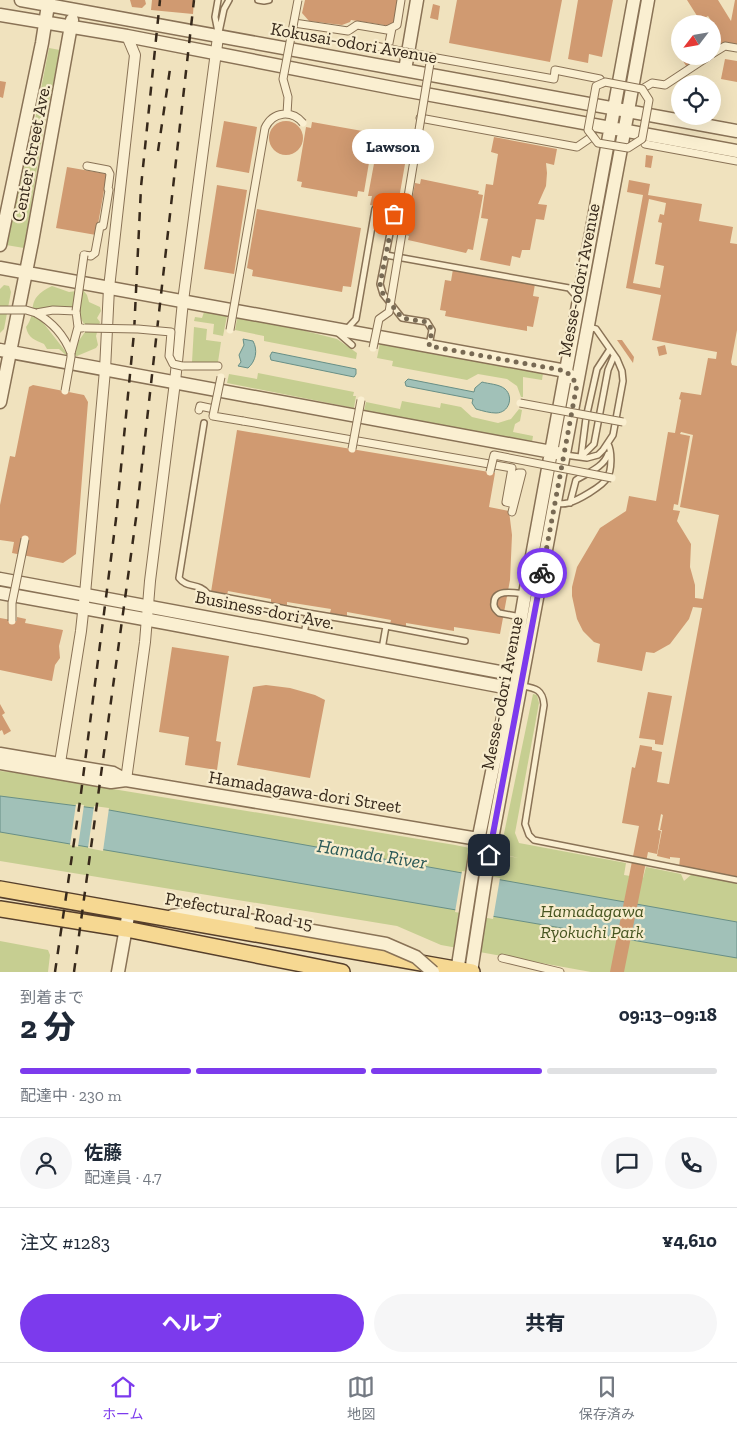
<!DOCTYPE html>
<html lang="ja">
<meta charset="utf-8">
<style>
:root{--surface:#fff;--page:#f6f6f7;--text:#1f2937;--muted:#747a83;--line:#e0e1e3;--accent:#7c3aed}
body{margin:0;font-family:"Zilla Slab","Noto Sans JP",serif;background:var(--page);color:var(--text);height:100vh;display:flex;flex-direction:column;font-size:19px;white-space:nowrap}
*{box-sizing:border-box;margin:0}
p{font-size:16px;color:var(--muted)}
.icon{flex:none;width:28px;height:28px;fill:none;stroke:currentColor;stroke-width:2;stroke-linecap:round;stroke-linejoin:round}
.map{position:relative;height:972px;overflow:hidden}
.details{display:flex;flex-direction:column;background:var(--surface);flex:1}
.details>*{flex:none}
.needle{width:32px;rotate:239deg}
.tools{position:absolute;left:671px;top:15px;display:grid;gap:10px}
.tools a{display:grid;place-items:center;width:50px;height:50px;border-radius:50%;background:var(--surface);box-shadow:0 5px 20px #0002;font-size:25px}
.pin{position:absolute;display:grid;place-items:center;width:42px;height:42px;color:#fff;margin:-21px;border-radius:10px;box-shadow:0 2px 8px #0006}
.courier{position:absolute;display:grid;place-items:center;width:50px;height:50px;margin:-25px;border:4px solid #7c3aed;border-radius:50%;background:#fff;color:#222;box-shadow:0 1px 6px #0007}
.bubble{position:absolute;height:35px;border-radius:18px;background:var(--surface);box-shadow:0 5px 20px #0002;font-size:16px;font-weight:800;line-height:35px;text-align:center}
.head em{font-style:normal;font-weight:800}
.head div{display:flex;flex-direction:column-reverse}
.head{display:flex;align-items:center;justify-content:space-between;height:85px;padding:0 20px}
h1{font-size:32px;font-weight:800;line-height:38px}
.bar{display:grid;grid-template-columns:repeat(4,1fr);gap:8px 5px;align-content:center;height:60px;padding:0 20px}
.bar i{height:6px;border-radius:4px;background:var(--line)}
.bar .on{background:var(--accent)}
.bar p{grid-column:span 4}
.line{display:flex;align-items:center;gap:12px;padding:0 20px;border-top:1px solid var(--line)}
.line div{flex:1}
.round{display:grid;place-items:center;flex:none;width:52px;height:52px;border-radius:26px;background:var(--page)}
.button{display:flex;gap:10px;margin-top:auto;padding:10px 20px}
.button a{flex:1;height:58px;border-radius:30px;background:var(--accent);color:#fff;font-size:20px;font-weight:800;line-height:58px;text-align:center}
.button a+a{background:var(--page);color:var(--text)}
.dock{display:flex;justify-content:space-around;align-items:center;height:70px;border-top:1px solid var(--line);background:var(--surface);font-size:14px;color:var(--muted)}
.dock a{display:grid;justify-items:center;gap:2px}
.dock .on{color:var(--accent)}
.map>svg:first-child{display:block}
.green{fill:#c6ce91;fill-rule:evenodd}
.water{fill:#a1c1b8;stroke:#688f86}
.pier{fill:#f0e2be}
.building{fill:#d09a71;fill-rule:evenodd}
.lines{fill:none;stroke-linecap:round;stroke-linejoin:round}
.service-casing{stroke:#897256;stroke-width:8}
.pedestrian-casing{stroke:#897256;stroke-width:9}
.minor-casing{stroke:#897256;stroke-width:12}
.tertiary-casing{stroke:#897256;stroke-width:15}
.primary-casing{stroke:#563f2b;stroke-width:18}
.service{stroke:#faefd1;stroke-width:5}
.pedestrian{stroke:#faefd1;stroke-width:7}
.minor{stroke:#faefd1;stroke-width:10}
.tertiary{stroke:#faefd1;stroke-width:12}
.primary{stroke:#f6d892;stroke-width:15}
.rail{stroke:#37291b;stroke-width:2.5;stroke-dasharray:9 9;stroke-linecap:butt}
.pedestrian-bridge-casing{stroke:#897256;stroke-width:9;stroke-linecap:butt}
.tertiary-bridge-casing{stroke:#897256;stroke-width:15;stroke-linecap:butt}
.pedestrian-bridge{stroke:#faefd1;stroke-width:7}
.tertiary-bridge{stroke:#faefd1;stroke-width:12}
.done{stroke:#786a54;stroke-width:5;stroke-dasharray:0 9}
.route{stroke:#7c3aed;stroke-width:6}
.labels{text-anchor:middle;dominant-baseline:central;stroke-width:4.5;stroke-linejoin:round;paint-order:stroke}
.street-label{font-size:18px;fill:#37291b;stroke:#f7eccd}
.park-label{font-size:18px;font-style:italic;fill:#475521;stroke:#f7eccd}
.water-label{font-size:19px;font-style:italic;fill:#2a5856;stroke:#f7eccd}
</style>
<div class="map">
<svg width="737" height="972" viewBox="0 0 737 972">
<rect width="100%" height="100%" fill="#f0e2be"/>
<path class="green" d="M49,48L60,50L43,132L24,248L6,245L33,130Z
M4,285L9,286L11,292L4,329L0,333V289Z
M52,286L69,292L83,290L87,295L89,302L100,307L101,311L97,318L100,322L96,336L98,345L96,348L77,356L66,355L59,349H47L44,344C35,340 28,338 26,327C39,310 23,300 52,286ZM37,309L78,313L84,324L85,332L70,353L66,352L41,320L35,317Z
M204,312L227,316L223,336L213,334L214,324L194,321L195,317L202,318Z
M238,314L337,339L357,353L356,359L264,341V336L235,330Z
M194,327L207,329L206,340L221,342L218,362H192Z
M380,343L543,373L542,380L523,377V397H521L517,386L507,379L478,374L467,380L392,366L393,361L377,358Z
M258,373L354,392L353,396H356L354,408L227,383L229,374L257,379Z
M402,401L440,408L441,403L461,407L472,417L498,423L511,419L519,409L522,410L520,421L515,424L513,432L533,436L532,442L364,411L366,402L400,409Z
M533,694L537,695L539,703L515,833L519,843L626,863L624,875L643,878L646,867L681,874L684,881L692,874L737,883V972H591L441,945L397,926L0,861V771L59,777L58,780L455,845L518,858L500,853Z
M0,941L48,950L50,955L48,972H0Z"/>
<path class="water" d="M243,339L253,341C258,350 256,361 248,368L238,366L241,362L239,355L244,345Z
M272,352L356,369V374L354,377L271,360L270,356Z
M408,379L474,392L475,388L482,382C489,384 499,384 505,389C514,397 509,413 496,413C490,413 483,411 476,409L472,403L473,399L406,386L405,382Z
M0,796L109,810L737,922V958L0,832Z"/>
<path class="pier" d="M76,804L84,805L78,847L70,845Z
M94,806L109,808L103,851L88,848Z
M462,871L500,878L493,919L455,912Z"/>
<path class="building" d="M130,0H145L146,4L142,8L132,7Z
M152,0H194L193,14L151,10Z
M305,0H398L396,23L391,26L351,20L350,22L342,25L309,21L302,13Z
M457,0H562L550,62L449,43Z
M578,0H613L602,57L589,54L588,63L568,59Z
M687,0H718L731,21L735,0H737V50L727,48L690,72L683,61L688,56H712L714,25L708,16L703,19L702,24H698L699,19Z
M433,4L440,6L438,20L430,18Z
M725,59L737,61V82L721,79Z
M0,81L6,82L3,98L0,97Z
M269 138a17 17 0 1 1 34 0a17 17 0 1 1-34 0Z
M224,121L257,127L249,173L216,167Z
M312,122L368,132L367,138L373,139L364,192L358,191L357,197L301,187L302,182L297,181L306,127L311,128Z
M383,136L409,141L397,210L370,205L372,196H368L378,142L382,143Z
M494,137L557,149L554,165L546,163L547,173L546,186L538,204L547,205L544,220L536,219L530,250H522L520,258L512,256L510,266L480,260L488,219L481,218L486,184L493,185L498,154L491,152Z
M646,155L653,156L651,168L645,167Z
M67,167L107,174L96,235L56,228Z
M421,179L479,191L478,194L483,195L473,250L468,249L466,253L408,240L409,236L406,235L415,183L420,184Z
M629,180L650,184L648,195L702,204L699,221L733,227L730,243L737,244V330L731,362L732,365L737,366V879L679,868L680,858L670,857V859L657,856L662,830H660L663,815L661,814L658,830L661,831L657,854L648,852L624,972H610L639,826L622,823L632,767L635,768L640,745L652,747V750L662,752L657,782L669,784L702,608L693,607L689,619L670,644L654,653L646,652L642,671L597,662L600,644L594,642L583,631L577,619L572,596V587L577,567L600,528L626,511L629,496L656,501L668,432L675,433L681,400L679,399L681,392L701,395L708,358L716,359L717,352L652,340L661,295L626,288L643,195L627,192ZM649,199L666,203L664,215L660,214L658,222L662,223L655,264L664,266L660,288L633,283ZM681,432L693,435L680,507L719,515L703,599L695,598V585L690,567L691,544L677,521L680,511L673,510L674,504L678,505L690,436L680,434Z
M217,185L247,190L234,274L204,269Z
M257,209L361,228L351,287L343,286L342,292L252,276L253,270L247,268Z
M453,269L535,284L533,296L539,297L533,327L527,326V331L445,316L446,311L440,310L445,280L451,281Z
M617,340H622L634,357L633,363Z
M665,345L667,354L659,356L657,347Z
M33,385L84,395L88,402L76,554L63,563L12,553L14,542L0,540V505L10,456L15,457L29,387Z
M237,430L495,473L489,507L509,511L512,535L510,580L500,634L454,627V631L406,623V627L390,624L391,620L347,612V616L330,613L331,609L287,602V605L271,603V599L228,591L227,595L211,592Z
M17,617L26,619L25,623L63,630L59,646L60,658L55,665L52,681L0,670V618L17,621Z
M172,647L229,656L216,741L221,742L217,770L185,765L189,737L159,732Z
M266,685L290,688L315,695L325,700L310,778L237,765L253,687Z
M648,692L672,696L663,745L655,744V740L639,738Z
M0,704L5,713L2,715L11,731L4,735L2,730L0,731Z"/>
<g class="lines">
<defs>
<path id="service" d="M258,0L264,1L269,0
M218,32L215,17L218,0
M218,37L224,9L229,0
M386,255L569,288L577,297
M346,330L356,319L375,209L394,213L380,284L383,294L402,318L427,322L432,330L429,345
M337,332L352,345
M204,423L179,578C187,589 199,582 208,594L308,613L304,634
M565,455L587,458L598,455L603,450L613,435L623,381L622,371L617,359L596,329L589,327
M581,457L586,418L597,369L610,349
M581,457L594,444L608,370L614,356
M556,503C560,504 564,504 568,503C577,501 603,486 607,478C612,471 612,451 608,444
M570,503L576,480C587,473 604,467 608,454
M308,613L386,626L382,649
M521,617L499,613C496,610 493,608 494,603C494,588 516,593 525,594
M386,626L465,641
M522,686C536,688 543,690 544,705L525,824L529,835L534,840L737,880"/>
<path id="pedestrian" d="M294,23L348,31L357,25L387,30L397,25L401,0
M388,48L392,28
M712,54L725,46L737,48
M431,57L554,79L555,70L600,79L603,83
M642,89L652,83L665,85L709,56
M420,118L577,147L593,136
M645,144L737,161
M84,255L91,256L95,253L100,226H103L109,190L108,189L110,174L108,170L87,166
M36,313L53,310L76,311L78,327
M36,313C52,322 64,335 71,353
M71,353L78,327L82,328
M182,366H218
M199,410L200,406L214,409
M243,421L512,468L506,502L510,503L518,473H522L512,512
M502,958L560,972"/>
<path id="minor" d="M59,769L81,631L85,594L105,370L109,288L135,55L127,36
M126,780L145,642L150,581L175,382L183,301L218,37"/>
<path id="tertiary" d="M21,0L737,131
M0,15L127,36L398,89L737,151
M405,70L417,0
M0,245L42,43L48,5
M0,268L566,371L570,377
M0,350L557,453
M0,402L32,242L72,20
M0,579L511,674L518,678
M0,593L166,623L509,688L517,687
M0,754L113,773L126,780
M0,763L111,782L126,780L478,839
M172,916L187,914L256,921
M118,972L129,911
M457,972L475,856L509,688L525,594L634,0
M471,972L489,855L628,111L648,0"/>
<path id="primary" d="M0,889L472,972
M0,909L126,929L342,972"/>
</defs>
<use href="#service" class="service-casing"/>
<use href="#pedestrian" class="pedestrian-casing"/>
<use href="#minor" class="minor-casing"/>
<use href="#tertiary" class="tertiary-casing"/>
<use href="#primary" class="primary-casing"/>
<use href="#service" class="service"/>
<use href="#pedestrian" class="pedestrian"/>
<use href="#minor" class="minor"/>
<use href="#tertiary" class="tertiary"/>
<use href="#primary" class="primary"/>
<path class="rail" d="M158,151L170,69
M55,972L80,801L116,519L134,333L141,187L160,0
M74,972L136,518L194,0"/>
<defs>
<path id="pedestrian-bridge" d="M605,82L642,89L649,100L642,139L628,148L598,143L588,130L596,86Z
M287,114L288,97L283,79L298,0
M0,310H26L36,313
M76,311L84,255
M85,328L138,329L171,332L169,356L173,364L182,366
M230,330L265,128C273,111 292,110 303,123
M373,348L379,319L389,312L431,57L375,46
M221,377L213,416L243,421
M65,391L71,357V353
M520,403L623,422
M352,449L361,400
M490,472L494,455L612,478
M12,621V603L25,539"/>
<path id="tertiary-bridge" d="M256,921L386,944L416,957L433,972"/>
</defs>
<use href="#pedestrian-bridge" class="pedestrian-bridge-casing"/>
<use href="#tertiary-bridge" class="tertiary-bridge-casing"/>
<use href="#pedestrian-bridge" class="pedestrian-bridge"/>
<use href="#tertiary-bridge" class="tertiary-bridge"/>
</g>
<g class="lines">
<path class="done" d="M394,214L380,284L383,294L402,318L427,322L432,330L429,346L566,371L577,384L542,573"/>
<path class="route" d="M489,855L542,573"/>
</g>
<g class="labels">
<g class="street-label">
<text transform="translate(354 43) rotate(10)">Kokusai-odori Avenue</text>
<text transform="translate(31 153) rotate(-79)">Center Street Ave.</text>
<text transform="translate(579 280) rotate(-79)">Messe-odori Avenue</text>
<text transform="translate(265 610) rotate(11)">Business-dori Ave.</text>
<text transform="translate(502 693) rotate(-79)">Messe-odori Avenue</text>
<text transform="translate(305 792) rotate(9)">Hamadagawa-dori Street</text>
<text transform="translate(239 911) rotate(10)">Prefectural Road 15</text>
</g>
<g class="park-label">
<text x="592" y="911">Hamadagawa<tspan x="592" dy="21">Ryokuchi Park</tspan></text>
</g>
<g class="water-label">
<text transform="translate(372 854) rotate(9)">Hamada River</text>
</g>
</g>
</svg>
<div class="tools">
<a><svg class="needle" viewBox="-14 -14 28 28"><path d="M0-13l5 13h-10z" fill="#e53935"/><path d="M0 13l5-13h-10z" fill="#747a83"/></svg></a>
<a><svg class="icon" aria-label="locate" viewBox="0 0 24 24"><circle cx="12" cy="12" r="6"/><path d="M12 2v4M12 18v4M2 12h4M18 12h4"/></svg></a>
</div>
<div class="pin" style="left:394px;top:214px;background:#ea580c"><svg class="icon" aria-label="bag" viewBox="0 0 24 24"><path d="M5 8h14l-1 12H6zM9 8a3 3 0 0 1 6 0"/></svg></div>
<div class="pin" style="left:489px;top:855px;background:#1f2937"><svg class="icon" aria-label="home" viewBox="0 0 24 24"><path d="M3 11l9-7 9 7M6 9v11h12V9"/></svg></div>
<div class="courier" style="left:542px;top:573px"><svg class="icon" aria-label="bike" viewBox="0 0 24 24"><circle cx="6" cy="16" r="4"/><circle cx="18" cy="16" r="4"/><path d="M6 16l4-8h5l3 8M10 8l3 8H6M13 5h3"/></svg></div>
<div class="bubble" style="left:352px;top:129px;width:82px">Lawson</div>
</div>
<section class="details">
<div class="head"><div><h1>2 分</h1><p>到着まで</p></div><em>09:13–09:18</em></div>
<div class="bar"><i class="on"></i><i class="on"></i><i class="on"></i><i></i><p>配達中 · 230 m</p></div>
<div class="line" style="height:90px"><a class="round"><svg class="icon" aria-label="person" viewBox="0 0 24 24"><circle cx="12" cy="8" r="4"/><path d="M4 21q1-7 8-7t8 7"/></svg></a><div><b>佐藤</b><p>配達員 · 4.7</p></div><a class="round"><svg class="icon" aria-label="chat" viewBox="0 0 24 24"><path d="M4 5h16v11H9l-5 4z"/></svg></a><a class="round"><svg class="icon" aria-label="phone" viewBox="0 0 24 24"><path d="M5 4h4l2 5-3 2q2 4 5 5l2-3 5 2v4C11 20 4 13 5 4z"/></svg></a></div>
<div class="line" style="height:65px"><div>注文 #1283</div><b>¥4,610</b></div>
<div class="button"><a>ヘルプ</a><a>共有</a></div>
</section>
<nav class="dock">
<a class="on"><svg class="icon" aria-label="home" viewBox="0 0 24 24"><path d="M3 11l9-7 9 7M6 9v11h12V9"/></svg>ホーム</a>
<a><svg class="icon" aria-label="map" viewBox="0 0 24 24"><path d="M3 6l6-2 6 2 6-2v14l-6 2-6-2-6 2zM9 4v14M15 6v14"/></svg>地図</a>
<a><svg class="icon" aria-label="saved" viewBox="0 0 24 24"><path d="M7 4h10v16l-5-4-5 4z"/></svg>保存済み</a>
</nav>
